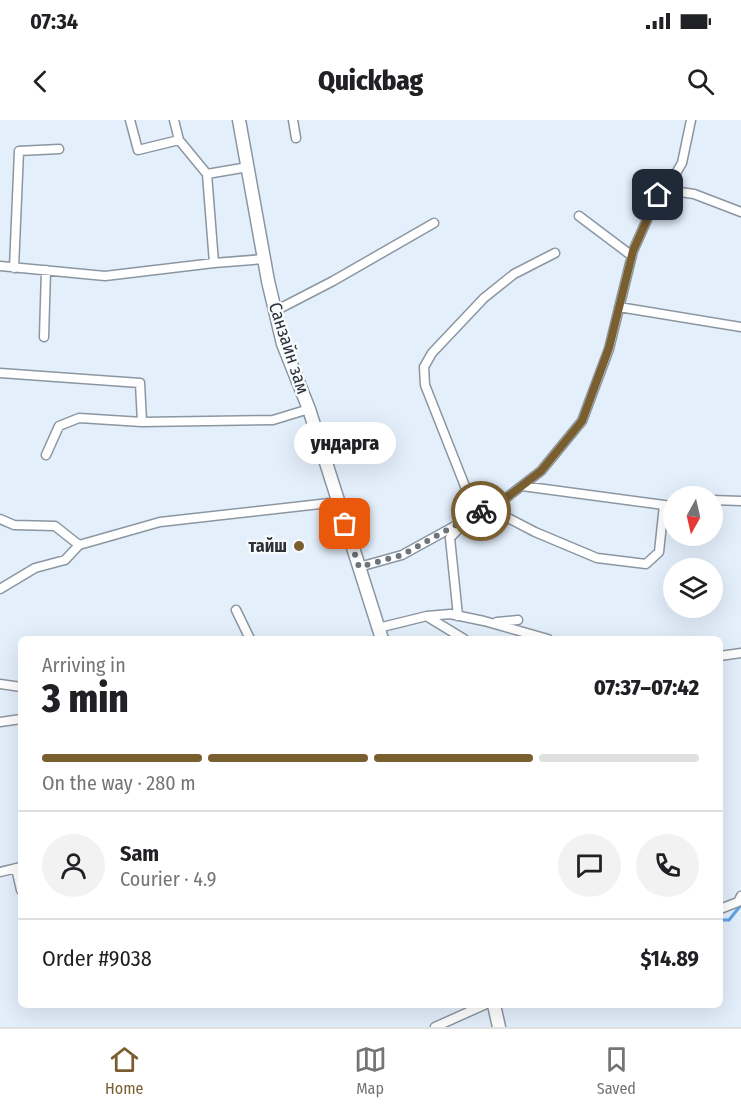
<!DOCTYPE html>
<meta charset="utf-8">
<style>
:root{--surface:#fff;--page:#f2f2f2;--text:#202124;--muted:#757577;--line:#e0e0e0;--accent:#795e30}
body{margin:0;font-family:"Fira Sans Condensed",sans-serif;background:var(--page);color:var(--text);height:100vh;display:flex;flex-direction:column;font-size:22px;white-space:nowrap}
*{box-sizing:border-box;margin:0}
p{font-size:20px;color:var(--muted)}
.icon{flex:none;width:33px;height:33px;fill:none;stroke:currentColor;stroke-width:2;stroke-linecap:round;stroke-linejoin:round}
.map{position:relative;flex:1;overflow:hidden}
.side{position:absolute;left:18px;top:516px;width:705px;height:372px;display:flex;flex-direction:column;background:var(--surface);border-radius:9px;box-shadow:0 6px 24px #0002}
.side>*{flex:none}
.needle{width:39px;rotate:188deg}
.tools{position:absolute;left:663px;top:366px;display:grid;gap:12px}
.tools a{display:grid;place-items:center;width:60px;height:60px;border-radius:50%;background:var(--surface);box-shadow:0 6px 24px #0002;font-size:30px}
.pin{position:absolute;display:grid;place-items:center;width:51px;height:51px;color:#fff;margin:-26px;border-radius:12px;box-shadow:0 3px 9px #0006}
.courier{position:absolute;display:grid;place-items:center;width:60px;height:60px;margin:-30px;border:4px solid #795e30;border-radius:50%;background:#fff;color:#222;box-shadow:0 2px 8px #0007}
.bubble{position:absolute;height:42px;border-radius:21px;background:var(--surface);box-shadow:0 6px 24px #0002;font-size:20px;font-weight:800;line-height:42px;text-align:center}
.overview em{font-style:normal;font-weight:800}
.overview div{display:flex;flex-direction:column-reverse}
.overview{display:flex;align-items:center;justify-content:space-between;height:102px;padding:0 24px}
h1{font-size:39px;font-weight:800;line-height:45px}
.bar{display:grid;grid-template-columns:repeat(4,1fr);gap:9px 6px;align-content:center;height:72px;padding:0 24px}
.bar i{height:8px;border-radius:4px;background:var(--line)}
.bar .on{background:var(--accent)}
.bar p{grid-column:span 4}
.line{display:flex;align-items:center;gap:15px;padding:0 24px;border-top:2px solid var(--line)}
.line div{flex:1}
.round{display:grid;place-items:center;flex:none;width:63px;height:63px;border-radius:32px;background:var(--page)}
.status{display:flex;justify-content:space-between;align-items:center;height:42px;padding:0 30px;background:var(--surface);direction:ltr}
.status svg{height:16px;fill:currentColor}
header{display:flex;justify-content:space-between;align-items:center;height:78px;padding:0 24px;background:var(--surface);font-size:27px;font-weight:800}
.tabs{display:flex;justify-content:space-around;align-items:center;height:84px;border-top:2px solid var(--line);background:var(--surface);font-size:16px;color:var(--muted)}
.tabs a{display:grid;justify-items:center;gap:3px}
.tabs .on{color:var(--accent)}
.map>svg:first-child{display:block}
.lines{fill:none;stroke-linecap:round;stroke-linejoin:round}
.stream{stroke:#5da3e8;stroke-width:3}
.street-casing{stroke:#8b96a1;stroke-width:11}
.secondary-casing{stroke:#8b96a1;stroke-width:15}
.street{stroke:#fff;stroke-width:8}
.secondary{stroke:#fff;stroke-width:12}
.done{stroke:#6d747c;stroke-width:6;stroke-dasharray:0 10.8}
.route{stroke:#795e30;stroke-width:8}
.poi-dot{fill:#795e30;stroke:#f8fbfd;stroke-width:2}
.labels{text-anchor:middle;dominant-baseline:central;stroke-width:4.5;stroke-linejoin:round;paint-order:stroke}
.street-label{font-size:18px;fill:#2e3237;stroke:#f8fbfd}
.poi-label{font-size:18px;font-weight:bold;fill:#2e3237;stroke:#f8fbfd;text-anchor:end}
</style>
<div class="status"><b>07:34</b><svg viewBox="0 0 49 12"><path d="M0 12V9h3v3zM5 12V6h3v6zM10 12V3h3v9zM15 12V0h3v12zM26 1h20v11H26zM47 4h2v5h-2z"/></svg></div>
<header><svg class="icon" aria-label="back" viewBox="0 0 24 24"><path d="M15 5l-7 7 7 7"/></svg>Quickbag<svg class="icon" aria-label="search" viewBox="0 0 24 24"><circle cx="10" cy="10" r="6"/><path d="M15 15l6 6"/></svg></header>
<div class="map">
<svg width="741" height="907" viewBox="0 0 741 907">
<rect width="100%" height="100%" fill="#e3effb"/>
<g class="lines">
<path class="stream" d="M720,800H729L741,785"/>
<defs>
<path id="street" d="M130,0L138,30L179,20
M174,0L179,20L207,54L248,47
M293,0L296,18
M666,70L682,43L691,0
M579,96L632,136
M214,143L264,139
M0,146L105,156L214,143L207,54
M14,148L19,31L59,29
M619,187L741,207
M275,191L333,161L434,103
M44,217L46,150
M0,253L140,263L142,302
M46,335L59,306L79,298L142,302L273,300L309,289
M712,380L741,381
M664,385L674,386
M489,388L535,412L597,438L646,444L659,432L664,385L522,366
M476,394L425,265L424,247L432,233L484,178L514,154L555,133
M0,399L14,405L55,406L79,425
M359,447L402,435L462,402
M0,469L35,448L65,440L79,425L160,402L338,382
M236,490L250,519
M458,496L450,418L469,398L506,378L541,351L582,301L609,229L633,131L658,75L666,70L694,74L741,92
M428,497L464,519
M497,502L518,500
M378,508L427,496L450,494L484,501L548,519
M720,536L741,533
M0,564L21,567
M0,602L21,599
M16,748L21,770
M0,752L21,747
M720,789L738,782L741,776
M435,907L484,885"/>
<path id="secondary" d="M239,0L268,161L283,224L309,289L382,519
M494,885L499,907"/>
</defs>
<use href="#street" class="street-casing"/>
<use href="#secondary" class="secondary-casing"/>
<use href="#street" class="street"/>
<use href="#secondary" class="secondary"/>
</g>
<g class="lines">
<path class="done" d="M345,404L359,447L402,435L481,391"/>
<path class="route" d="M481,391L506,378L541,351L582,301L609,228L633,131L658,75"/>
</g>
<circle class="poi-dot" cx="299" cy="426" r="6"/>
<g class="labels">
<g class="street-label">
<text transform="translate(289 228) rotate(72)">Санзайн зам</text>
</g>
<g class="poi-label">
<text x="287" y="426">тайш</text>
</g>
</g>
</svg>
<div class="tools">
<a><svg class="needle" viewBox="-14 -14 28 28"><path d="M0-13l5 13h-10z" fill="#e53935"/><path d="M0 13l5-13h-10z" fill="#757577"/></svg></a>
<a><svg class="icon" aria-label="layers" viewBox="0 0 24 24"><path d="M12 4l9 5-9 5-9-5zM3 14l9 5 9-5"/></svg></a>
</div>
<div class="pin" style="left:345px;top:404px;background:#ea580c"><svg class="icon" aria-label="bag" viewBox="0 0 24 24"><path d="M5 8h14l-1 12H6zM9 8a3 3 0 0 1 6 0"/></svg></div>
<div class="pin" style="left:658px;top:75px;background:#1f2937"><svg class="icon" aria-label="home" viewBox="0 0 24 24"><path d="M3 11l9-7 9 7M6 9v11h12V9"/></svg></div>
<div class="courier" style="left:481px;top:391px"><svg class="icon" aria-label="bike" viewBox="0 0 24 24"><circle cx="6" cy="16" r="4"/><circle cx="18" cy="16" r="4"/><path d="M6 16l4-8h5l3 8M10 8l3 8H6M13 5h3"/></svg></div>
<div class="bubble" style="left:294px;top:302px;width:102px">ундарга</div>
<section class="side">
<div class="overview"><div><h1>3 min</h1><p>Arriving in</p></div><em>07:37–07:42</em></div>
<div class="bar"><i class="on"></i><i class="on"></i><i class="on"></i><i></i><p>On the way · 280 m</p></div>
<div class="line" style="height:108px"><a class="round"><svg class="icon" aria-label="person" viewBox="0 0 24 24"><circle cx="12" cy="8" r="4"/><path d="M4 21q1-7 8-7t8 7"/></svg></a><div><b>Sam</b><p>Courier · 4.9</p></div><a class="round"><svg class="icon" aria-label="chat" viewBox="0 0 24 24"><path d="M4 5h16v11H9l-5 4z"/></svg></a><a class="round"><svg class="icon" aria-label="phone" viewBox="0 0 24 24"><path d="M5 4h4l2 5-3 2q2 4 5 5l2-3 5 2v4C11 20 4 13 5 4z"/></svg></a></div>
<div class="line" style="height:78px"><div>Order #9038</div><b>$14.89</b></div>
</section>
</div>
<nav class="tabs">
<a class="on"><svg class="icon" aria-label="home" viewBox="0 0 24 24"><path d="M3 11l9-7 9 7M6 9v11h12V9"/></svg>Home</a>
<a><svg class="icon" aria-label="map" viewBox="0 0 24 24"><path d="M3 6l6-2 6 2 6-2v14l-6 2-6-2-6 2zM9 4v14M15 6v14"/></svg>Map</a>
<a><svg class="icon" aria-label="saved" viewBox="0 0 24 24"><path d="M7 4h10v16l-5-4-5 4z"/></svg>Saved</a>
</nav>
